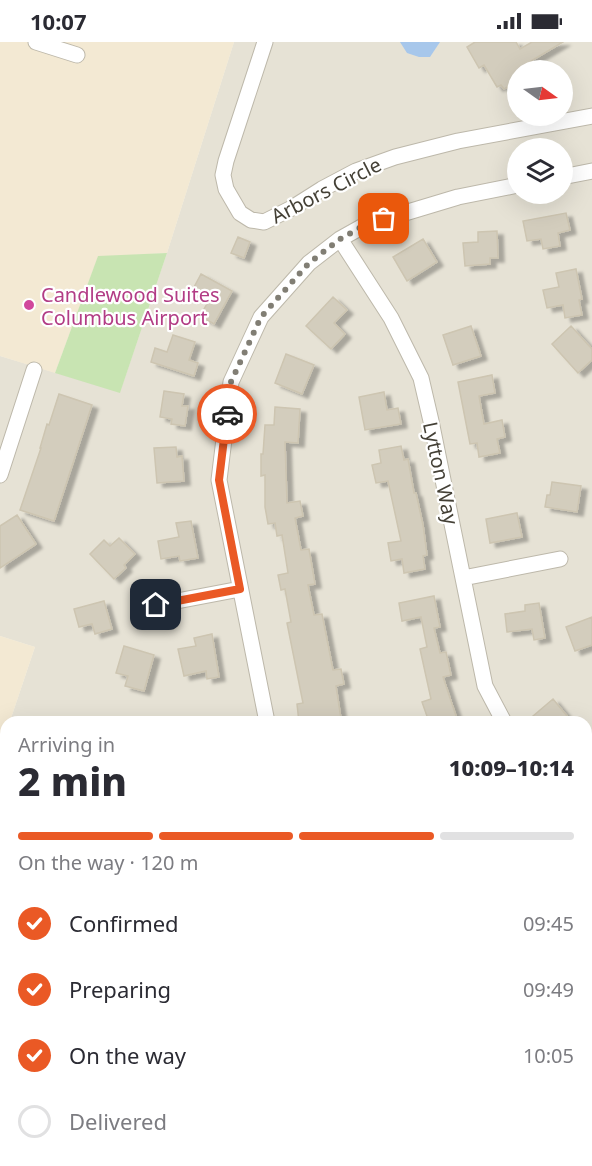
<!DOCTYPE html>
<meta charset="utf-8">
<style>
:root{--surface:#fff;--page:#f2f2f3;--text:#2b2b33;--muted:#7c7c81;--line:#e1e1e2;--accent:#ea5925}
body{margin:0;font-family:"Noto Sans",sans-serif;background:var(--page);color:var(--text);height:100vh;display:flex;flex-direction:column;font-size:22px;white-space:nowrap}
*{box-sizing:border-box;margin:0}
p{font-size:20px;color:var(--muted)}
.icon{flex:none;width:33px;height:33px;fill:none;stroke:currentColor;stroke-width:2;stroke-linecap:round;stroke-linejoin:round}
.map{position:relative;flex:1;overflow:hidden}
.drawer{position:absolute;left:0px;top:674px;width:592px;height:452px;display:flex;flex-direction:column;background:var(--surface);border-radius:18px 18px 0 0;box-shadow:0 6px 24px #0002}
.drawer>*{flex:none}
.needle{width:39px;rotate:104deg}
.fabs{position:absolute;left:507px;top:18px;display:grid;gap:12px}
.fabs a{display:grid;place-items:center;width:66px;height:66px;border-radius:50%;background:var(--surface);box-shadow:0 6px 24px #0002;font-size:30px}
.pin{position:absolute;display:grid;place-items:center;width:51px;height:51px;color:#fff;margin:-26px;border-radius:12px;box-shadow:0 3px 9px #0006}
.courier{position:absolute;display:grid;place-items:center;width:60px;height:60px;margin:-30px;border:4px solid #ea5925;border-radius:50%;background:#fff;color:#222;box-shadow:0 2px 8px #0007}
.overview em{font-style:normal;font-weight:800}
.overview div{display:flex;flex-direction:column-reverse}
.overview{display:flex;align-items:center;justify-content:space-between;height:102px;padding:0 18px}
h1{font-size:39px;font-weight:800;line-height:45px}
.bar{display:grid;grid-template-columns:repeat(4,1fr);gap:9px 6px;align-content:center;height:72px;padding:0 18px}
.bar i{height:8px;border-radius:4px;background:var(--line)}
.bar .active{background:var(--accent)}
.bar p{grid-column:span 4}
ol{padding:0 18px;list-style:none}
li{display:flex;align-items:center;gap:18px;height:66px}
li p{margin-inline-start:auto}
li .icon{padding:6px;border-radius:50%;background:var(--accent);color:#fff;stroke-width:4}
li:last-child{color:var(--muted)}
li i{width:33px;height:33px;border:3px solid var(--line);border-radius:50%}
.status{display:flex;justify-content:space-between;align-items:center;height:42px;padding:0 30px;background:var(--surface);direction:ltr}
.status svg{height:16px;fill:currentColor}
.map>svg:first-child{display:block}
.residential{fill:#e6e2d5;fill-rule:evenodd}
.commercial{fill:#f3e9d3}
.green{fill:#c8e4b2}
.water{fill:#a7c7eb}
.building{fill:#d3cdbd;stroke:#cdc5b1;stroke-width:1.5;filter:url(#shadow)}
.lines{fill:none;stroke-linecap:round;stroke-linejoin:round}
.street-casing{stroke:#bdb8aa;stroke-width:17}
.street{stroke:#fff;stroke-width:15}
.done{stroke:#817e74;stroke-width:6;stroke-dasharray:0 10.8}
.route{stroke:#ea5925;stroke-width:8}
.hotel-dot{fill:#d1479c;stroke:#fff;stroke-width:2}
.labels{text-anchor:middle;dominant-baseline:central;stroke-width:4.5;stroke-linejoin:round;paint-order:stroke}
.street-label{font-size:20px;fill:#444036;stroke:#fff}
.hotel-label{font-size:20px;fill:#b23c85;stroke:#fff;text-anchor:start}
</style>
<div class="status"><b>10:07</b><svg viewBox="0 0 49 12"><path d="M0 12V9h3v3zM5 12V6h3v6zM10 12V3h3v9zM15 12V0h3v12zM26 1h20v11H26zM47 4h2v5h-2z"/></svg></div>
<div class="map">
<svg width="592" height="1124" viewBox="0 0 592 1124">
<defs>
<filter id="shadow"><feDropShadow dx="6" dy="4" stdDeviation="1.5" flood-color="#0004"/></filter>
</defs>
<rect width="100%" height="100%" fill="#f2f0e7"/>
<path class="residential" d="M234,0H592V1124H0V709L6,691V1119H586V680L10,679L35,605L0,594V314L120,350L167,211ZM518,28H562V74H518ZM518,106H562V152H518Z"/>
<path class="commercial" d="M0,0H234L167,211L98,215L55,331L0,314Z
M0,594L35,605L10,679L6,680V691L0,709Z"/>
<path class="green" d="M167,211L120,351L55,331L98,214Z"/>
<path class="water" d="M400,0H440L430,15H419L407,11Z"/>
<path class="building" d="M475,0H516L520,7L532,0H563L531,19L533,23L530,25L533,28H518V64L507,45L504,47L501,43L497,45L484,23L479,26L467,5Z
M566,171L570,188L558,191L560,204L543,207L541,197L527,199L523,179Z
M497,189L498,216H490V222L465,224L463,201L478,200V190Z
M238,195L250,200L244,216L231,211Z
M423,197L437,220L407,239L393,215Z
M576,227L582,257L579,258L582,273L565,276L563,263L547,266L543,248L559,245L556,231Z
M201,232L232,249L214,282L200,274L208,260L191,251Z
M333,255L347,268L334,281L345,292L331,307L306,284Z
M471,284L481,314L453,323L443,293Z
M571,284L592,307V318L578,331L552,302Z
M173,293L195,300L189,318L198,321L194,334L151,320L155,306L167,310Z
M286,312L314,323L302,352L275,341Z
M492,333L495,351L479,354L484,382L502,378L505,395L497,397L500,411L479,415L477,401L470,402L458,340Z
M164,349L184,352L182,364H188L185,384L171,382L172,377L160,375Z
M384,350L387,368L398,366L401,382L365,388L359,355Z
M59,352L92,363L54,479L20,468L41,406H40L47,382L49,383Z
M275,365L300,367L298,401L285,400L287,461L300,459L303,474L295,476L301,508L309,507L315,542L308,543L314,573L322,572L333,628L341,627L344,642L336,644L341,677L325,680H299L297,662L303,661L287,581L291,580L285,547L281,548L278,533L288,531L282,493L277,494L275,481L268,482L265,465V433L261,434V412H263L265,383H274Z
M401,404L404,418L408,417L414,451H416L423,483L427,513L423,514L425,527L404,531L402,517L391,519L388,501L401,499L388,439L376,441L372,423L381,421L379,408Z
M176,405L177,415L182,414L184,439L157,441L154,406Z
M552,440L581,444L577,470L545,465L547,453H550Z
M517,471L522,495L490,501L486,477Z
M17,473L36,502L0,526V484Z
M191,479L198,516L180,519L179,514L161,517L158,499L179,495L176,481Z
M119,496L135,512L124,523L126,526L114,537L90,512L104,498L110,504Z
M434,554L440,585L434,586L440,611L446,610L451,633L443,635L458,680H429L422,660L431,657L420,607L427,605L421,575L402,579L399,561Z
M104,559L112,587L95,592L92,582L79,585L74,567Z
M539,561L545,596L534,598L532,587L507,590L505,572L525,569V563Z
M592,575V603L575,609L566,585Z
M212,592L219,635L207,637L206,629L184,634L178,607L196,604L194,596Z
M124,604L154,613L144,649L125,644L128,634L116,631Z
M553,657L572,680H526Z"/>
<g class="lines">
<defs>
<path id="street" d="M36,0L77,13
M265,0L226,119L223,133L226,147L240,171L251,178L264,180L292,166L322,147L356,129L395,115L458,99L592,74
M562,135L592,129
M340,197L391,276L421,336L431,379L485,644L504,680
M0,433L34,328
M463,536L560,517
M156,563L240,547
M267,680L219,438L231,340L261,275L309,221L340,197L365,183L458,155L518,143
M586,755L592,757
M586,986L592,988
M0,1061L6,1042
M214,1124L215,1119"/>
</defs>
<use href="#street" class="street-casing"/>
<use href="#street" class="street"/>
</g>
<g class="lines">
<path class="done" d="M227,372L231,340L261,275L309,221L340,197L365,183L384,177"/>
<path class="route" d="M156,563L240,547L219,438L227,372"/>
</g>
<circle class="hotel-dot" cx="29" cy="263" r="6"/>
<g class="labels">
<g class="street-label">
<text transform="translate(326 148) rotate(-27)">Arbors Circle</text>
<text transform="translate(441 431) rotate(78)">Lytton Way</text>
</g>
<g class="hotel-label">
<text x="41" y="252">Candlewood Suites<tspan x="41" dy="23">Columbus Airport</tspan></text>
</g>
</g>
</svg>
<div class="fabs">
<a><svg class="needle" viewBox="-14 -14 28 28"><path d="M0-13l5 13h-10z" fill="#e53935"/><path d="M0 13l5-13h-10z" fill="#7c7c81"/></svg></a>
<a><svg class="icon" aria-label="layers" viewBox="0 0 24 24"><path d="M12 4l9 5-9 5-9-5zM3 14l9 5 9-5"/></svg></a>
</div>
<div class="pin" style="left:384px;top:177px;background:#ea580c"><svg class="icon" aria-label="bag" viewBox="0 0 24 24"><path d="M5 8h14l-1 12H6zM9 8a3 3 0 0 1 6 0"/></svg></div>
<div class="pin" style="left:156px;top:563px;background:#1f2937"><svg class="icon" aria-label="home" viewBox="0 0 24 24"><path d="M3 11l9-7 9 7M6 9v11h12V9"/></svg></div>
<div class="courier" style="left:227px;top:372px"><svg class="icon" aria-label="car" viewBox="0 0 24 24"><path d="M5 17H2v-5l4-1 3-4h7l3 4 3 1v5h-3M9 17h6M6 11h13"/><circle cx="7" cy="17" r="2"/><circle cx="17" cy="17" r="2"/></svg></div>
<section class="drawer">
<div class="overview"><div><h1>2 min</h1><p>Arriving in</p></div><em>10:09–10:14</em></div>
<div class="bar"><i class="active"></i><i class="active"></i><i class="active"></i><i></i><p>On the way · 120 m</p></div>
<ol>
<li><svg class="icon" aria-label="check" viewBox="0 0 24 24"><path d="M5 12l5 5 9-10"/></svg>Confirmed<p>09:45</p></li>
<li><svg class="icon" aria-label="check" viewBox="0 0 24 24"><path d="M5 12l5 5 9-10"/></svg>Preparing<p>09:49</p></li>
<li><svg class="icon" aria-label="check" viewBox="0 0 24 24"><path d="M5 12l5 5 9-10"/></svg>On the way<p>10:05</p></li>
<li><i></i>Delivered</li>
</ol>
</section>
</div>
